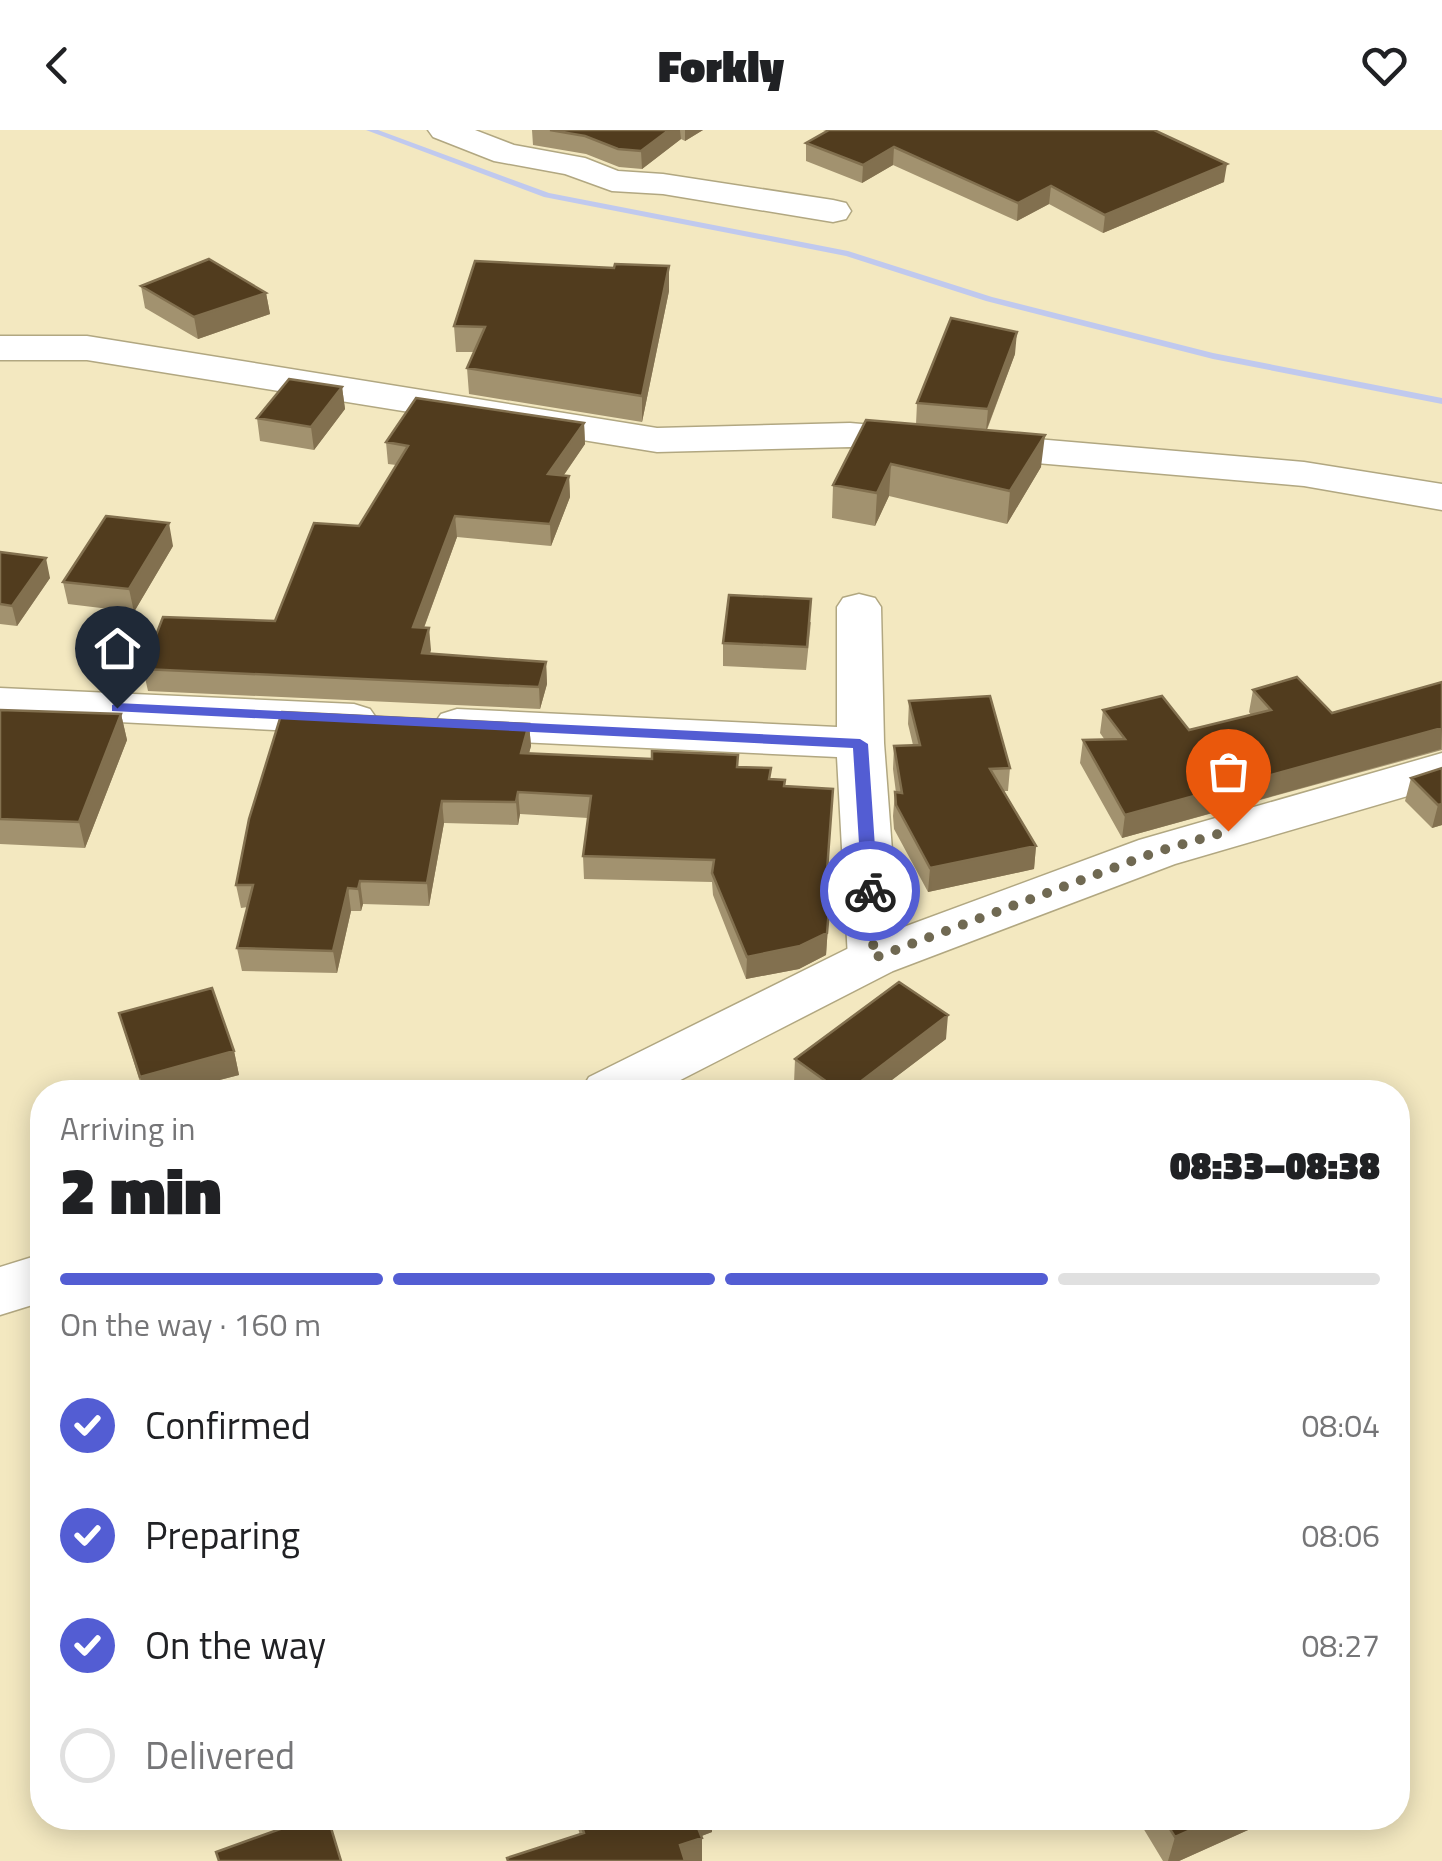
<!DOCTYPE html>
<meta charset="utf-8">
<style>
:root{--surface:#fff;--page:#f2f2f2;--text:#202124;--muted:#757577;--line:#e0e0e0;--accent:#535dd3}
body{margin:0;font-family:"Titillium Web",sans-serif;background:var(--page);color:var(--text);height:100vh;display:flex;flex-direction:column;font-size:38px;white-space:nowrap}
*{box-sizing:border-box;margin:0}
p{font-size:32px;color:var(--muted)}
.icon{flex:none;width:55px;height:55px;fill:none;stroke:currentColor;stroke-width:2;stroke-linecap:round;stroke-linejoin:round}
.map{position:relative;flex:1;overflow:hidden}
.side{position:absolute;left:30px;top:950px;width:1380px;height:750px;display:flex;flex-direction:column;background:var(--surface);border-radius:40px;box-shadow:0 5px 25px #0003}
.side>*{flex:none}
.pin{position:absolute;display:grid;place-items:center;width:85px;height:85px;color:#fff;margin:-102px -42px;border-radius:50% 50% 50% 0;rotate:-45deg;box-shadow:0 0 10px #0007}
.pin .icon{rotate:45deg}
.courier{position:absolute;display:grid;place-items:center;width:100px;height:100px;margin:-50px;border:8px solid #535dd3;border-radius:50%;background:#fff;color:#222;box-shadow:0 2px 12px #0007}
.headline em{font-style:normal;font-weight:800}
.headline div{display:flex;flex-direction:column-reverse}
.headline{display:flex;align-items:center;justify-content:space-between;height:170px;padding:0 30px}
h1{font-size:65px;font-weight:800;line-height:75px}
.bar{display:grid;grid-template-columns:repeat(4,1fr);gap:15px 10px;align-content:center;height:120px;padding:0 30px}
.bar i{height:12px;border-radius:8px;background:var(--line)}
.bar .selected{background:var(--accent)}
.bar p{grid-column:span 4}
ol{padding:0 30px;list-style:none}
li{display:flex;align-items:center;gap:30px;height:110px}
li p{margin-inline-start:auto}
li .icon{padding:10px;border-radius:50%;background:var(--accent);color:#fff;stroke-width:4}
li:last-child{color:var(--muted)}
li i{width:55px;height:55px;border:5px solid var(--line);border-radius:50%}
header{display:flex;justify-content:space-between;align-items:center;height:130px;padding:0 30px;background:var(--surface);font-size:45px;font-weight:800}
.map>svg:first-child{display:block}
.lines{fill:none;stroke-linecap:round;stroke-linejoin:round}
.stream{fill:#c0c9ee;fill-rule:evenodd}
.street-casing{stroke:#b1a781;stroke-width:3}
.secondary-casing{stroke:#b1a781;stroke-width:3}
.street{fill:#fff;fill-rule:evenodd}
.secondary{fill:#fff;fill-rule:evenodd}
.wall{fill:#a2926f}
.shaded-wall{fill:#82704f}
.building{fill:#513c1e;stroke:#82704f;stroke-width:2.5}
.route{fill:#535dd3}
.done{stroke:#706952;stroke-width:10;stroke-dasharray:0 18}
</style>
<header><svg class="icon" aria-label="back" viewBox="0 0 24 24"><path d="M15 5l-7 7 7 7"/></svg>Forkly<svg class="icon" aria-label="heart" viewBox="0 0 24 24"><path d="M12 20l-8-8c-3-5 5-10 8-4 3-6 11-1 8 4z"/></svg></header>
<div class="map">
<svg width="1442" height="1731" viewBox="0 0 1442 1731">
<rect width="100%" height="100%" fill="#f3e8c0"/>
<g class="lines">
<path class="stream" d="M366,0H378L549,63L848,121L992,167L1213,223L1442,268V274L1213,229L986,171L846,126L544,67Z"/>
<defs>
<path id="street" d="M428,0H475L514,15L585,28L618,41L663,44L833,70L846,73L851,81L846,89L833,92L663,64L612,61L565,44L494,31L433,7Z
M0,206H87L657,298L850,293L1304,332L1442,354V380L1304,356L850,317L657,322L87,230H0Z
M859,464L875,468L881,477L884,613L900,828L892,841L874,846L856,841L848,828L837,627L457,609L441,604L434,594L441,584L457,579L837,597V477L843,468Z
M0,558L354,574L370,579L377,589L370,599L354,604L0,586Z"/>
<path id="secondary" d="M1442,623V656L1175,734L893,841L657,962H580L589,947L855,815L1139,710Z
M42,1124V1172L0,1185V1137Z"/>
</defs>
<use href="#street" class="street-casing"/>
<use href="#secondary" class="secondary-casing"/>
<use href="#street" class="street"/>
<use href="#secondary" class="secondary"/>
</g>
<path class="wall" d="M532,0H703L685,11L681,9L642,39L619,37L586,24L533,15Z
M823,0H1154L1224,52L1103,103L1049,74L1017,91L893,35L862,53L806,31V13L827,1Z
M669,136V161L642,292L469,264L467,238L474,222H456L454,196L614,138Z
M141,156L266,163L270,184L198,209L145,178Z
M1015,224L987,300L1041,337L1007,394L889,366L875,396L832,388L833,355L916,294L917,273Z
M342,257L345,279L314,320L260,311L257,288Z
M584,293L585,314L564,345L569,346L570,367L551,416L457,407L424,498H429L430,524L546,532L547,554L540,579L148,561L143,539L275,491L359,396L396,335L388,334L386,312Z
M173,416L134,482L68,474L63,452Z
M0,422L50,448L17,496L0,494Z
M811,492L806,540L723,536V513Z
M1442,552V620L1122,708L1080,633L1083,610H1105L1100,603L1103,580L1189,600L1251,585L1249,582L1253,560L1332,583Z
M909,571L1010,638L1008,661H1004L1036,716L1034,739L928,762L894,699L893,686L895,662L896,663L893,639L894,616L913,615L908,594Z
M0,580L121,584L127,610L85,718L0,714Z
M529,594L531,616L529,623L652,629L738,625V637L785,656L826,768L830,767L826,825L799,839L746,849L713,765L712,752L584,749L583,726L588,688L520,684L518,695L444,693L429,776L363,774L361,781H351L337,843L242,841L237,818L248,777L241,778L236,755Z
M1442,638V695L1432,698L1405,671L1411,648Z
M119,883L234,921L239,945L173,962H143Z
M946,909L876,962H808L794,953L795,929Z
M575,1688H712V1702L701,1706L702,1731H507L580,1705Z
M1137,1688H1275L1179,1731H1163Z"/>
<path class="shaded-wall" d="M669,0H680L681,9L642,39L641,21Z
M685,0H703L685,11Z
M894,17L893,35L862,53L863,35Z
M1227,34L1224,52L1103,103L1105,85Z
M1051,56L1049,74L1017,91L1018,73Z
M669,136V161L642,292V266Z
M266,163L270,184L198,209L194,187Z
M1017,202L1015,224L986,301L988,279Z
M342,257L345,279L314,320L311,297Z
M584,293L585,314L550,365L548,344Z
M1045,305L1041,337L1007,394L1010,361Z
M891,334L889,366L875,396L877,363Z
M569,346L570,367L551,416L550,394Z
M455,386L457,407L416,519L413,497Z
M169,393L173,416L134,482L129,459Z
M46,428L50,448L17,496L12,476Z
M429,498L431,520L425,545L422,523Z
M546,532L547,554L540,579L539,557Z
M121,584L127,610L85,718L79,692Z
M529,594L531,616L523,645L521,623Z
M1442,598L1441,619L1122,708L1125,685Z
M518,662L520,684L518,695L516,672Z
M442,671L444,693L429,776L427,753Z
M1442,674V695L1432,698L1438,675Z
M1036,716L1034,739L928,762L930,738Z
M360,751L363,774L361,781L358,759Z
M348,758L351,781L337,843L333,821Z
M830,767L826,825L799,839L746,849L747,827Z
M948,885L946,909L876,962H847Z
M234,921L239,945L173,962H144L140,947Z
M694,1688H712V1702L694,1709Z
M1218,1688H1275L1179,1731H1168L1175,1707Z
M702,1708V1731H680V1715Z"/>
<path class="building" d="M550,0H669L641,21L618,19L585,6Z
M829,0H1154L1227,34L1105,85L1051,56L1018,73L894,17L863,35L806,13Z
M209,129L266,163L194,187L141,156Z
M475,131L614,138L615,134L669,136L642,266L467,238L485,197L454,196Z
M951,188L1017,202L988,279L917,273Z
M289,249L342,257L311,297L257,288Z
M416,268L584,293L548,344L569,346L550,394L455,386L413,497L429,498L422,523L546,532L539,557L143,539L163,487L275,491L314,393L359,396L408,316L386,312Z
M866,290L1045,305L1010,361L891,334L877,363L833,355Z
M106,386L169,393L129,459L63,452Z
M0,422L46,428L12,476L0,474Z
M729,465L811,469L807,517L723,513Z
M1297,547L1332,583L1442,552V598L1125,685L1083,610L1125,609L1103,580L1162,566L1189,600L1271,580L1253,560Z
M990,566L1010,638L990,639L1036,716L930,738L896,675L895,662L902,663L894,616L920,615L909,571Z
M0,580L121,584L79,692L0,689Z
M282,582L529,594L521,623L652,629V621L738,625L737,637L771,638L769,649L785,650L784,656L833,659L825,768L830,767L827,803L800,816L747,827L712,743L714,730L583,726L591,666L518,662L516,672L442,671L427,753L360,751L358,759L348,758L333,821L237,818L253,755H236L249,689Z
M1442,638V674L1438,675L1411,648Z
M899,852L948,885L847,962H841L795,929Z
M212,858L234,921L140,947L119,883Z
M311,1688H328L341,1731H219L216,1722Z
M579,1688H694L702,1708L680,1715L685,1731H508L507,1728L584,1703Z
M1163,1688H1218L1175,1707Z"/>
<path class="route" d="M117,573L860,609L868,614L878,761L870,766L862,761L853,618L112,581V575Z"/>
<g class="lines">
<path class="done" d="M870,761L874,828L1156,722L1228,701"/>
</g>
</svg>
<div class="pin" style="left:1228px;top:701px;background:#ea580c"><svg class="icon" aria-label="bag" viewBox="0 0 24 24"><path d="M5 8h14l-1 12H6zM9 8a3 3 0 0 1 6 0"/></svg></div>
<div class="pin" style="left:117px;top:578px;background:#1f2937"><svg class="icon" aria-label="home" viewBox="0 0 24 24"><path d="M3 11l9-7 9 7M6 9v11h12V9"/></svg></div>
<div class="courier" style="left:870px;top:761px"><svg class="icon" aria-label="bike" viewBox="0 0 24 24"><circle cx="6" cy="16" r="4"/><circle cx="18" cy="16" r="4"/><path d="M6 16l4-8h5l3 8M10 8l3 8H6M13 5h3"/></svg></div>
<section class="side">
<div class="headline"><div><h1>2 min</h1><p>Arriving in</p></div><em>08:33–08:38</em></div>
<div class="bar"><i class="selected"></i><i class="selected"></i><i class="selected"></i><i></i><p>On the way · 160 m</p></div>
<ol>
<li><svg class="icon" aria-label="check" viewBox="0 0 24 24"><path d="M5 12l5 5 9-10"/></svg>Confirmed<p>08:04</p></li>
<li><svg class="icon" aria-label="check" viewBox="0 0 24 24"><path d="M5 12l5 5 9-10"/></svg>Preparing<p>08:06</p></li>
<li><svg class="icon" aria-label="check" viewBox="0 0 24 24"><path d="M5 12l5 5 9-10"/></svg>On the way<p>08:27</p></li>
<li><i></i>Delivered</li>
</ol>
</section>
</div>
